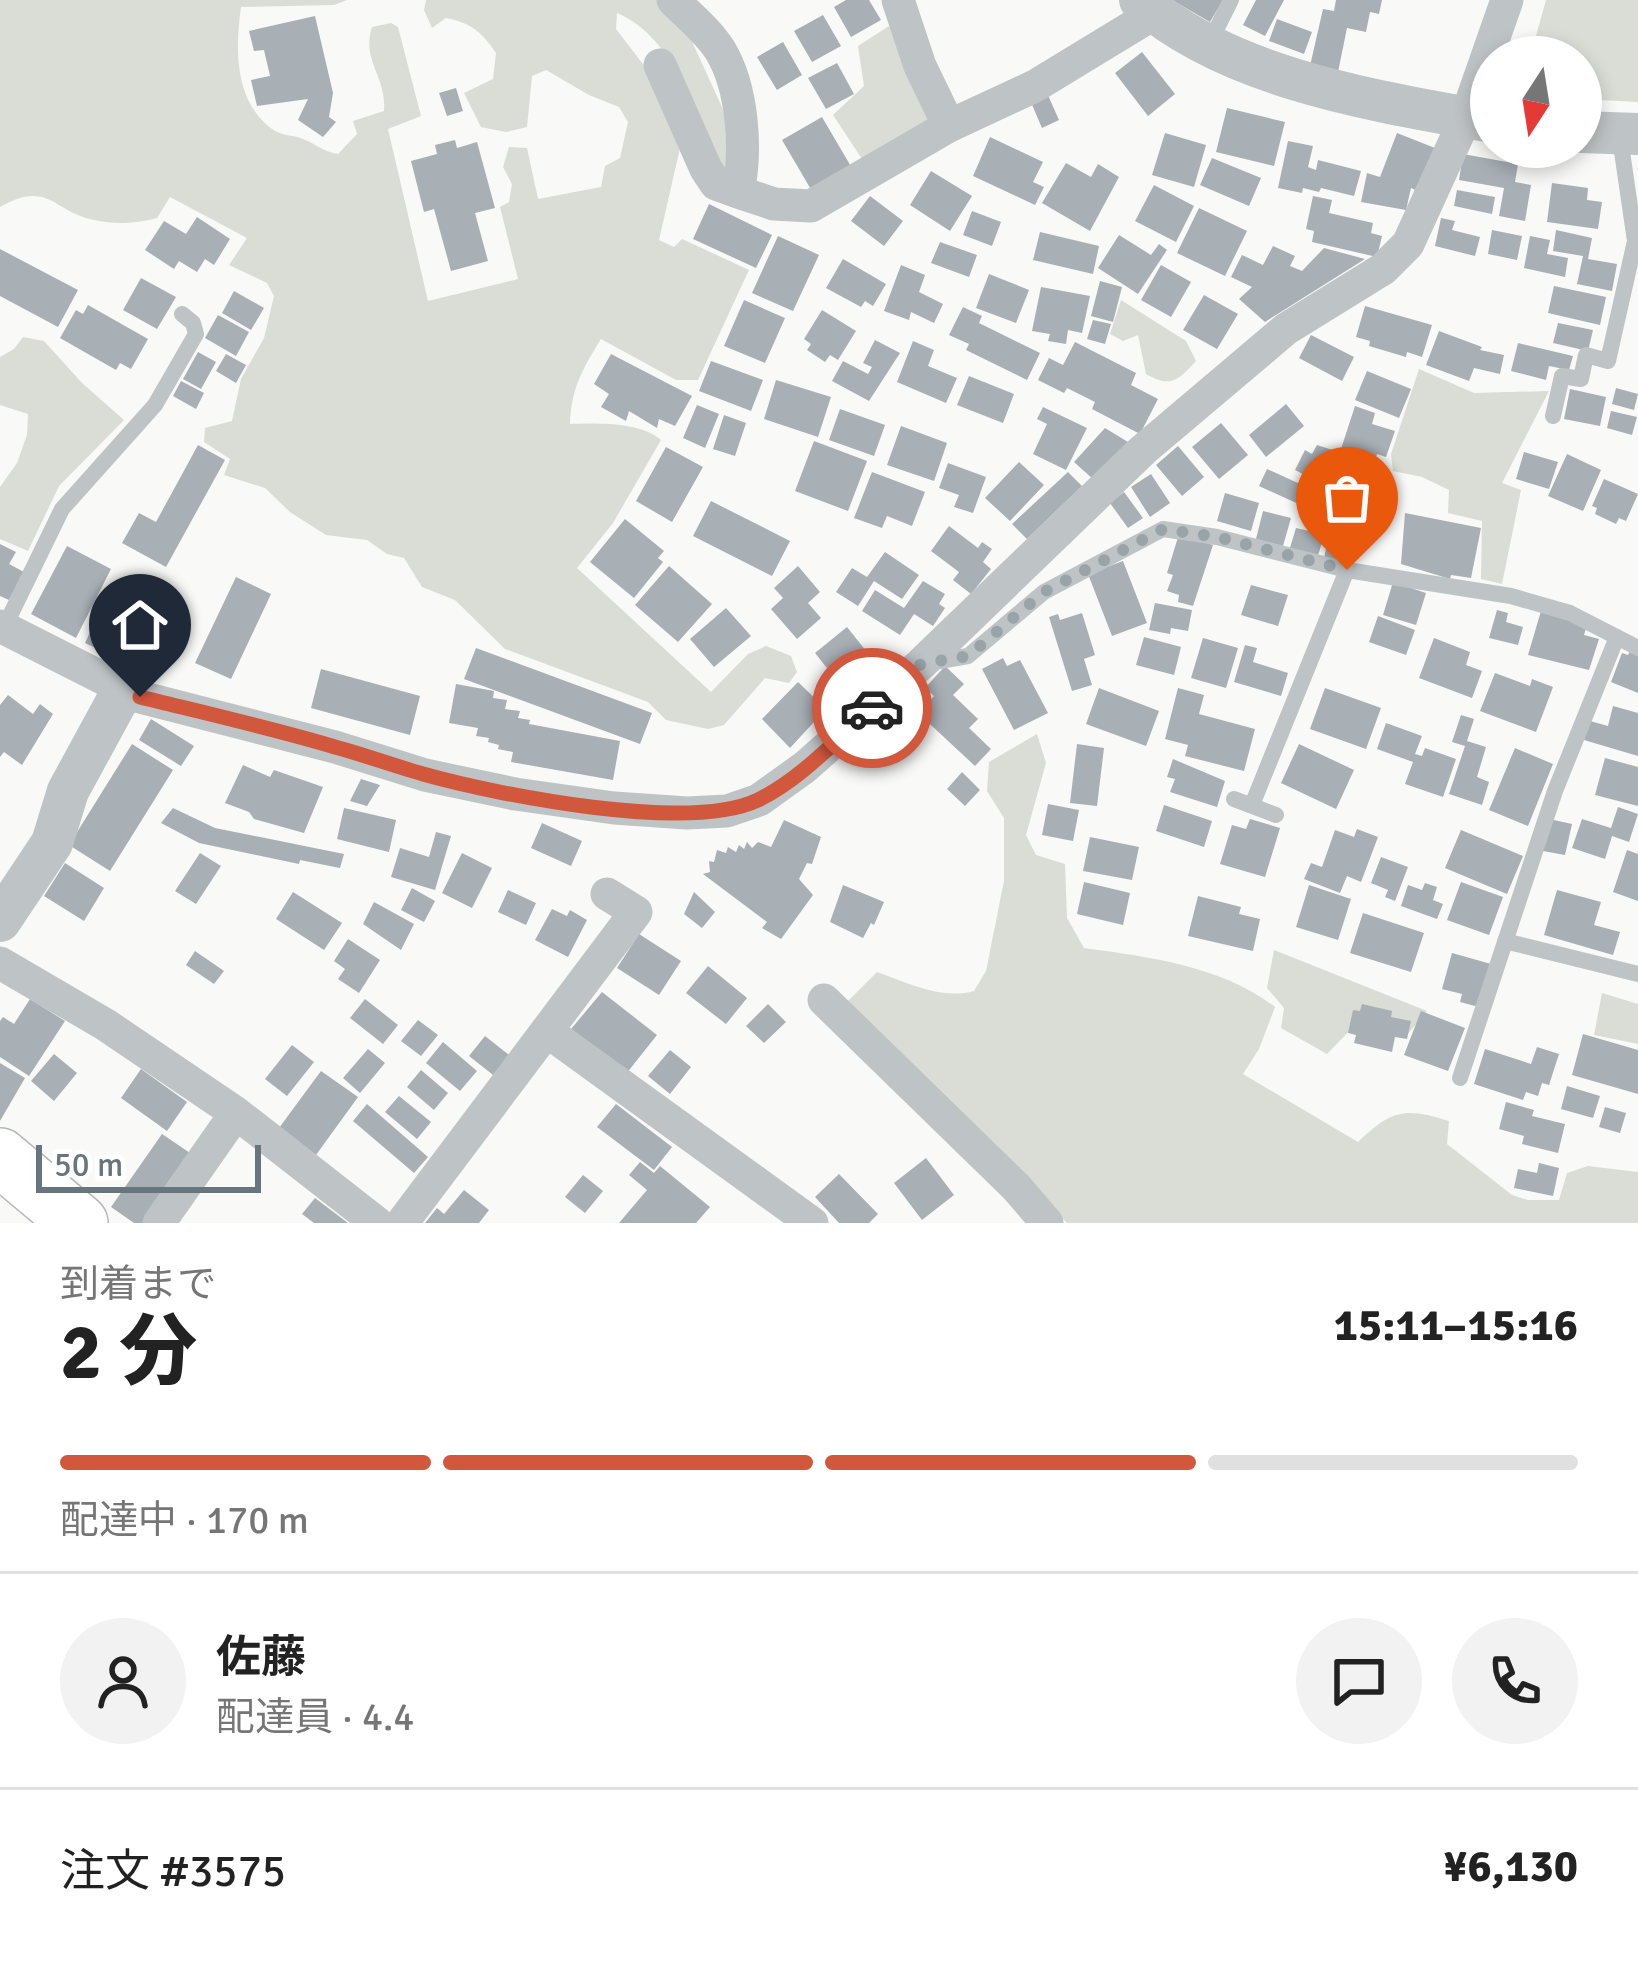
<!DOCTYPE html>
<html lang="ja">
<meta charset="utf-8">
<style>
:root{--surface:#fff;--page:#f2f2f2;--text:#222;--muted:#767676;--line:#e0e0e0;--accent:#d2583d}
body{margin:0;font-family:Signika,"Noto Sans JP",sans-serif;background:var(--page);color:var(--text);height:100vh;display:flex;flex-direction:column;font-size:45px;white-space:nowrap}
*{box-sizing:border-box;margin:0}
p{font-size:39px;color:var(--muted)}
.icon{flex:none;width:66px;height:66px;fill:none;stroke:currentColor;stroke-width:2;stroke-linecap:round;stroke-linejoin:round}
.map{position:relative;height:1223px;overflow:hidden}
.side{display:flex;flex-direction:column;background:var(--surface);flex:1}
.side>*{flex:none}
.needle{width:78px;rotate:192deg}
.fabs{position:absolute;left:1470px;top:36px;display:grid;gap:24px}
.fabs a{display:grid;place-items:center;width:132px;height:132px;border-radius:50%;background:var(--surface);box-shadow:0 6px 18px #0003;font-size:60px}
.scale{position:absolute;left:36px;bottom:30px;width:225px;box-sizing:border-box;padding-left:12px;border:6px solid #66757e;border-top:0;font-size:33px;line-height:42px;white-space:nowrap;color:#66757e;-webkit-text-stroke:9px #fff;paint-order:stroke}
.pin{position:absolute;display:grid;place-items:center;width:102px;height:102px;color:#fff;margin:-123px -51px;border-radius:50% 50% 50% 0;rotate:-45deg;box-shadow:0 0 12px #0007}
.pin .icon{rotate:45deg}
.courier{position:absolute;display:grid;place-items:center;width:120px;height:120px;margin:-60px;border:9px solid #d2583d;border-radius:50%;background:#fff;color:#222;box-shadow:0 3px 15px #0007}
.overview em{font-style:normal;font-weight:800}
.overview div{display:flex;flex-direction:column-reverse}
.overview{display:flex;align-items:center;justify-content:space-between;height:204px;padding:0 60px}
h1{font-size:78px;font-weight:800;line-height:90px}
.bar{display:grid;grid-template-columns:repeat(4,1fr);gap:18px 12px;align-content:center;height:144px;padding:0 60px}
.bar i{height:15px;border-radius:9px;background:var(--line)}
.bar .active{background:var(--accent)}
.bar p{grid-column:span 4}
.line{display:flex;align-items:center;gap:30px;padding:0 60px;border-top:3px solid var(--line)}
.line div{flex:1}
.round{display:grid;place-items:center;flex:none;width:126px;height:126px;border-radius:63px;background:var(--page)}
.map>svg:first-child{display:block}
.green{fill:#d9ddd6}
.building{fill:#a8afb5}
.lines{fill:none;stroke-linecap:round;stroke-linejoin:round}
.trunk-casing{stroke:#b4b8bb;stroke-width:60}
.service{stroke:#bec3c6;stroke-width:16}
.minor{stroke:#bec3c6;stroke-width:33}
.tertiary{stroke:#bec3c6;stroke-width:42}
.trunk{stroke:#fff;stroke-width:57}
.done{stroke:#99a3a8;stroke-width:12;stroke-dasharray:0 21.6}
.route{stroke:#d2583d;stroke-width:15}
</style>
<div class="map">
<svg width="1638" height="1223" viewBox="0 0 1638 1223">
<rect width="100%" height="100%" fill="#f9f9f7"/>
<path class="green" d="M0,0H347L334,5L241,7C235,50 234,104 275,131C284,136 294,135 303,139C316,144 324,152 338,154L357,134L353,121L384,111C387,77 361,60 372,27L391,23L398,27L421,116L388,129L428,301L518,279L500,207L509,202L512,184L503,167L509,147L527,148L538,199L601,187L605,166L620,158L628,122L619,107L589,95L546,70L532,76L527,127L506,132L481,127L464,93L493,79L496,53C482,32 471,23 446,18L432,28L424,10L426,0H657L684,24L722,107L734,146L730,165L721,173C696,117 677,39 617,13L616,29L646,68L680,148L659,240L674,247L682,239L749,270L698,380H676L601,339C583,368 571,389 570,424C597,423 641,422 661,440L613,523L577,568L711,692L748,654L766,646L791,656L797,672L789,683L765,678L724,725L708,729L666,720L648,702L505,649L455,600L422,587L404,558L387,554L367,540L326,535L290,512L265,488L224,475L230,459L204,442L205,428L232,421L241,379L264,338L274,296L267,283L229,265L247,238L170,197L157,218C134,224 113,225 90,219C53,210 47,180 0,207Z
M1546,0H1638V102L1581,99V57H1530Z
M889,26L929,122L864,162L833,115L864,86L858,46Z
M1121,300L1186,341L1196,361C1178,381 1170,388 1146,374L1138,335L1123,341L1110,334Z
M23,337L44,341L82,383L124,420L59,486L28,551L0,539V487L17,463L27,435L28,414L0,405V357L14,349Z
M1419,369L1474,393L1549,391L1502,483L1521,490L1502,584L1481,579L1482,521L1448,513L1449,490L1422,477L1393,471L1391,454Z
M1037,734L1046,763L1026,835L1036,855L1065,864L1067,918L1084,948C1149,957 1222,966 1275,1007L1259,1049L1243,1074L1358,1142C1392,1110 1404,1107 1449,1121L1447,1144L1512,1195L1528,1200H1559L1567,1173L1588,1166L1638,1172V1223H1067L847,1002L877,972C908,983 941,1000 974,991L986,971L1004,881V818L987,791L989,762Z
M1274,950L1427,1011L1407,1035L1357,1023L1327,1054L1281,1028L1284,1008L1267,988Z
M1602,993L1638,1004V1044L1594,1035Z"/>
<path class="building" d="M846,0H869L881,20L851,37L834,7Z
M1172,0H1223L1210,22Z
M1256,0H1284L1265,36L1243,25Z
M1336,0H1382L1379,14L1370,12L1366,32L1347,28L1338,72L1310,66L1323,9L1334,11Z
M823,15L841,46L812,62L794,31Z
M315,16L333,93L329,117L336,122L323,137L298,120L308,99L257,106L251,80L270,76L264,50L254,51L249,31Z
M1277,19L1312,32L1304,54L1269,41Z
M783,42L802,75L777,90L757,57Z
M1142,52L1175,94L1148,116L1115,73Z
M837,63L854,94L826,109L808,78Z
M456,88L463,111L447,116L439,93Z
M1047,93L1059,120L1042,128L1030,100Z
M1227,108L1285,122L1274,166L1216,152Z
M822,117L856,175L816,198L782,140Z
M1165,133L1206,145L1194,187L1152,175Z
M1397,133L1435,148L1418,191L1411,188L1406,210L1361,202L1367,173L1380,177Z
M990,137L1043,162L1033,182L1044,187L1035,205L973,176Z
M455,140L457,148L477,142L495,208L475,213L488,261L451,271L434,209L424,212L411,161L437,154L435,145Z
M1288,141L1313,146L1308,167L1316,170L1318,160L1361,171L1354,196L1321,188L1319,192L1303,188L1302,193L1278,188Z
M1463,154L1518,164L1515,182L1531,185L1525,221L1499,216L1504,188L1459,180Z
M1212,158L1261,178L1249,206L1200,185Z
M1066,163L1091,177L1098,164L1119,177L1090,231L1042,203Z
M931,171L972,196L950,231L910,205Z
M1552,183L1588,188L1587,200L1602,202L1598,229L1547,222Z
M1154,185L1194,206L1176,242L1135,221Z
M1457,190L1495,197L1492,214L1454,206Z
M870,196L903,221L884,246L851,221Z
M1313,196L1332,200L1329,213L1373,223L1371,233L1382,236L1377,257L1312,242L1314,231L1306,229Z
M709,204L772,235L756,268L693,239Z
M1199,208L1247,231L1225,276L1177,253Z
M972,211L1001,222L992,246L963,235Z
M197,217L230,239L214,265L205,259L197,272L179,261L174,269L145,250L164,221L186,234Z
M1441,218L1455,221L1452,230L1480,237L1475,256L1435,246Z
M1492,230L1522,236L1517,260L1488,254Z
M1556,230L1592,238L1588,259L1617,264L1612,291L1577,284L1583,256L1553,251Z
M1040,232L1099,246L1093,274L1033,260Z
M1119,235L1151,255L1159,244L1167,250L1138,294L1098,268Z
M778,236L819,255L793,311L752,293Z
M1530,236L1550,240L1547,254L1568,258L1565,277L1524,268Z
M940,242L977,255L969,277L931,263Z
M1273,246L1295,256L1290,266L1302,271L1324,248L1365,259L1265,322L1239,299L1252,287L1231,277L1242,255L1263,265Z
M0,249L78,290L58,327L0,296Z
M843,259L886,284L873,306L865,301L861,307L826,288Z
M901,265L925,275L919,292L943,304L934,323L911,312L909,320L884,311Z
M1161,265L1191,282L1171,317L1141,300Z
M989,274L1029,290L1016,323L976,308Z
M141,278L176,297L157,329L123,310Z
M1100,281L1122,287L1113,322L1091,316Z
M1554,286L1606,297L1600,325L1548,313Z
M1041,287L1090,296L1082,333L1068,330L1066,344L1048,341L1050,334L1032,331Z
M234,291L264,308L251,330L222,313Z
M1204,295L1238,314L1217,349L1183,330Z
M744,300L785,318L765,363L724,346Z
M88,305L148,339L131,369L120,363L116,370L60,338L76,310L83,314Z
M1365,306L1432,325L1422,357L1407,352L1406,357L1369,346L1370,341L1356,337Z
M963,307L982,316L979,323L1040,353L1027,380L966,350L969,344L949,335Z
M822,310L856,331L838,360L830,355L825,362L807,350L811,344L804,339Z
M218,315L249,332L236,356L205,338Z
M1093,320L1111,324L1105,344L1087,339Z
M1558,323L1593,330L1588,351L1553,343Z
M1439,331L1482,347L1480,350L1504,355L1500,374L1474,368L1469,381L1426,365Z
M1311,335L1354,357L1342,381L1299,358Z
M875,340L900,353L869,401L832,381L843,361L868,374L872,367L863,363Z
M913,341L934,350L928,366L957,378L946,403L897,382Z
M1075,342L1136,373L1131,385L1158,399L1140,434L1092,409L1095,402L1067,388L1064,393L1038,380L1049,358L1063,365Z
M1518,343L1573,356L1569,370L1549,366L1546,380L1511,371Z
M198,352L216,362L201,389L183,379Z
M226,354L246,365L236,383L216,371Z
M611,354L692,396L675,426L659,419L657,428L629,411L626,421L601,407L609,394L594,384Z
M711,361L763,380L751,411L699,391Z
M1367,371L1411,389L1399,418L1355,400Z
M969,376L1014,394L1003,423L957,405Z
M776,380L831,397L818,437L764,419Z
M181,381L204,393L196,409L173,396Z
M1616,388L1638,394L1634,410L1612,404Z
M1570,389L1606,397L1600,426L1564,419Z
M1286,404L1304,426L1266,457L1249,435Z
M697,405L719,414L705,448L683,438Z
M1355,406L1375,413L1372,424L1395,431L1386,457L1377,454L1375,461L1341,449Z
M1043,407L1087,428L1066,470L1033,454L1047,424L1037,419Z
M840,409L885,425L874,456L829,440Z
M1611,411L1637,417L1632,435L1607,428Z
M724,415L746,423L735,456L713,449Z
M1221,423L1248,455L1219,479L1192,447Z
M901,426L947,443L934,481L887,465Z
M1105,428L1128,442L1094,480L1074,462Z
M814,441L867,461L848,511L795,491Z
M198,445L225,460L166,567L122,543L139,513L156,522Z
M1317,445L1351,456L1334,490L1295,470L1305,450L1312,454Z
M1178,446L1204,477L1182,496L1156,465Z
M666,447L703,467L672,522L636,501Z
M1524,452L1558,462L1549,489L1516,479Z
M1567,454L1601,470L1583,511L1548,496Z
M1019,462L1044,485L1010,521L985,498Z
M948,463L986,477L973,513L954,507L959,495L939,488Z
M1267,469L1324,495L1316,512L1259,486Z
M872,472L925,492L912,526L887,516L882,528L854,518Z
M1068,472L1082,486L1027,539L1012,524Z
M1151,474L1170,503L1150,517L1131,487Z
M1604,479L1638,494L1626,521L1619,518L1616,524L1595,514L1597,508L1592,506Z
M1124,492L1143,518L1128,528L1110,503Z
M1225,493L1259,503L1251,531L1217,521Z
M711,501L790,541L772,576L693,536Z
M1263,511L1291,518L1283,546L1256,539Z
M1405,513L1481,528L1471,578L1451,575L1450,579L1401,564Z
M1313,518L1328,522L1317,559L1289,551L1296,528L1309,531Z
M625,519L664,551L658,558L663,562L634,598L590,562Z
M949,526L978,548L982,542L992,549L983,562L991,569L971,594L953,580L959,572L931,551Z
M1179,534L1213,545L1193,606L1178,602L1179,595L1167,591L1173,575L1167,573Z
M1328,540L1352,545L1347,567L1323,562Z
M0,544L16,552L9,564L24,572L9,600L0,596Z
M67,546L111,569L76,638L31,614Z
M885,552L919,575L902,599L874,581L858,606L836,592L852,568L867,577Z
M1123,561L1147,623L1112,636L1088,574Z
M669,566L712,604L678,642L635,605Z
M798,566L820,592L808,603L821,618L797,639L771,609L783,598L774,588Z
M236,577L271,594L231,679L195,663Z
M923,581L945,594L939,604L945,608L933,626L914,614L900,635L862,611L875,590L904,608Z
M1393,582L1426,593L1416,625L1383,615Z
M112,584L150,602L121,660L85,643Z
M1251,585L1288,595L1278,626L1241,615Z
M1155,603L1192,610L1188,631L1171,628L1170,634L1149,630Z
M726,608L751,636L714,667L690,639Z
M1497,610L1508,613L1506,622L1523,627L1518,645L1489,638Z
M1541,611L1587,625L1584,635L1599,639L1589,670L1528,655Z
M1082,613L1095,655L1084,659L1092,685L1072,691L1049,617L1058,614L1060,620Z
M1378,616L1415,630L1406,655L1369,642Z
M847,627L882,671L850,697L815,653Z
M1144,637L1181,647L1174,675L1136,665Z
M1203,638L1238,648L1226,688L1191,678Z
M1434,638L1470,652L1466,665L1482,671L1472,698L1419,678Z
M1245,645L1257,648L1253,662L1288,673L1281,696L1234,682Z
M476,648L652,713L640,744L464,679Z
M1630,651L1638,654V693L1611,682L1622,653L1628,655Z
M1003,658L1007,666L1020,660L1048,713L1014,730L982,669Z
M945,666L964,684L953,695L978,719L969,728L991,749L975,766L918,713L934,696L925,688Z
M321,669L420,696L410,735L311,708Z
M1495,673L1530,686L1532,679L1553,687L1536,732L1480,711Z
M798,682L826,709L790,748L762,719Z
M456,684L494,691L493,698L507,700L505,709L520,711L518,718L530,720L529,724L620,741L613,780L511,762L513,752L498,749L499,745L488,742L489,738L476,736L478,728L449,723Z
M1099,688L1159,711L1146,746L1086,724Z
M1178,688L1204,695L1199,714L1255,729L1244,771L1185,756L1188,745L1165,739Z
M1325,688L1381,708L1366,749L1310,729Z
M8,695L33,714L40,704L53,714L22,765L4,752L0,757V705Z
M1613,706L1638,713V756L1584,740L1590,721L1608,726Z
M1461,715L1474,719L1467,741L1486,747L1477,777L1489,782L1482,805L1449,794L1465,746L1452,742Z
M151,719L194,746L181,766L139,740Z
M1386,723L1422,736L1415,754L1422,756L1425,748L1456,759L1443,797L1405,784L1413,762L1377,749Z
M132,744L173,770L110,871L69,845Z
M1077,744L1104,748L1097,806L1070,803Z
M1299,744L1354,770L1336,809L1281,783Z
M1515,748L1553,764L1528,826L1489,810Z
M1605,758L1638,767V806L1595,795Z
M1173,759L1225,781L1217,807L1170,792L1175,779L1167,777Z
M243,765L270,777L274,770L323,787L304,833L254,819L249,812L225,803Z
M962,772L980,790L965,806L947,789Z
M361,779L380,785L367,806L350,801Z
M1048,804L1079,810L1073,841L1042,835Z
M1164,805L1212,821L1204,847L1156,831Z
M1618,807L1638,814L1629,842L1612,836L1605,859L1572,848L1582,819L1611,828Z
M173,808L215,828L344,854L340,868L300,860L299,864L199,843L161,823Z
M344,808L396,820L389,852L337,839Z
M1250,819L1280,828L1265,877L1220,864L1232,825L1246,829Z
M1549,819L1572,824L1565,855L1543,851Z
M784,820L821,837L812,864L807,863L799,879L813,895L781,939L762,928L767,922L703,874L710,872L709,861L714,862L717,850L726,853L728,847L736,852L739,845L744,849L747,842L752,848L758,842L771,847Z
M542,823L582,841L571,866L531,848Z
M1357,829L1378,837L1361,882L1347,876L1340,893L1304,879L1311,863L1322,867L1335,830L1354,837Z
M1461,830L1523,856L1507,894L1445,868Z
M436,832L451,836L435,890L391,877L400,848L429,857Z
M1090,837L1139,847L1132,880L1083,871Z
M1627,850L1638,854V901L1613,892Z
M200,853L221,866L196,904L175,891Z
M462,853L492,868L472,908L442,893Z
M1381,857L1408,867L1395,901L1385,897L1388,890L1371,883Z
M65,863L104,888L84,921L44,896Z
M1084,882L1130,893L1123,925L1077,914Z
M1461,882L1503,897L1489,935L1447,920Z
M1425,883L1437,887L1433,900L1443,904L1437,919L1401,906L1408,885L1422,890Z
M843,885L884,902L874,925L871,923L863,938L830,922Z
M1309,885L1351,899L1338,940L1296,927Z
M412,888L435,901L424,922L401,910Z
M508,890L536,903L526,925L498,912Z
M1557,890L1601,902L1594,925L1620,932L1613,955L1544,935Z
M293,892L342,923L324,950L276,919Z
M694,892L715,912L702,928L684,914Z
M1198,896L1241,907L1239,914L1260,919L1253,951L1188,936Z
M374,902L414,924L401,950L363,924Z
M552,909L567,916L570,910L587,920L568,957L535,940Z
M1363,913L1424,933L1411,972L1350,953Z
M639,934L681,961L659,995L617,968Z
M348,939L380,960L359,993L338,979L345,969L334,961Z
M195,951L224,971L214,984L186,965Z
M1452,953L1491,964L1479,1007L1460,1002L1462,994L1442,989Z
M708,966L747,998L726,1024L686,993Z
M602,992L657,1035L626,1074L571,1029Z
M30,999L65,1021L29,1076L0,1057V1021L3,1017L14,1024Z
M365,999L398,1025L383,1044L350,1018Z
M768,1004L786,1022L764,1043L746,1026Z
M1362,1004L1392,1011L1391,1017L1411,1021L1407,1039L1395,1037L1392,1052L1354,1043L1356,1035L1348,1033L1353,1010L1360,1011Z
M1421,1011L1465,1028L1448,1071L1404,1055Z
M418,1020L438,1035L421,1056L401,1041Z
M1583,1034L1638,1050V1094L1572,1075Z
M485,1036L513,1058L497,1078L469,1056Z
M443,1042L477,1071L460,1091L426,1063Z
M292,1045L314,1062L287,1096L265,1079Z
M1537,1047L1559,1054L1549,1085L1542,1083L1538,1096L1526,1092L1523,1100L1474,1084L1485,1049L1531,1064Z
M368,1049L385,1063L360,1093L343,1078Z
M670,1050L691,1067L670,1094L648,1076Z
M54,1054L77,1073L54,1101L31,1081Z
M0,1063L25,1078L0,1121Z
M141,1069L187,1102L167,1131L121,1098Z
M421,1070L448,1093L434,1110L407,1087Z
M321,1071L358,1097L316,1155L279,1128Z
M1567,1086L1600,1096L1593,1118L1561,1109Z
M399,1096L431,1122L417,1139L385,1112Z
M1506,1102L1534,1110L1532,1116L1565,1124L1558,1153L1522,1144L1524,1136L1499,1129Z
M367,1104L428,1157L414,1173L353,1121Z
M616,1104L672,1147L654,1170L597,1127Z
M1605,1107L1626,1113L1620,1133L1599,1127Z
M162,1134L193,1155L147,1223H134L111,1207Z
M926,1158L954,1195L922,1220L894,1183Z
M640,1162L654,1173L660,1166L710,1207L696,1223H619L647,1190L629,1175Z
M1539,1163L1559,1168L1553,1196L1514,1188L1518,1169L1537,1173Z
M839,1174L878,1214L869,1223H839L815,1197Z
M583,1175L603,1191L585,1213L565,1197Z
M464,1190L489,1210L479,1223H425L437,1208L444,1214Z
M315,1198L348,1223H314L302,1214Z"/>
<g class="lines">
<defs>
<path id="trunk" d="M0,1157L79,1223"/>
</defs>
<use href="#trunk" class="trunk-casing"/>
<path class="service" d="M1210,42L1231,0
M1553,416L1562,376L1581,379L1586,355L1608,361L1635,241L1620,138
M4,628L62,509L155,405L196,334L193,323L182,314
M928,663L968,656L1044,592L1163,529L1217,537L1347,570L1511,596L1570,613L1638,648
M1234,799L1276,815
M1252,805L1347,570
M1505,941L1638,974
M1460,1078L1555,791L1617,637"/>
<path class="minor" d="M673,0C688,15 708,31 720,50C743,88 747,150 738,192L774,204L811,206L949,126L1035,86L1155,13
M898,0L920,66L949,126
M660,65L706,169L716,184L738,192
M0,626L140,697L335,747L425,775L515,794L614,808L687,813L727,811L759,800L805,767L921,664L1143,450L1286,329L1383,269L1408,244L1466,117L1507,0
M0,963L106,1025L236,1113L377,1223
M824,1000L1016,1187L1047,1223
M548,1032L812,1223
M159,1223L236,1113
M402,1223L636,912L607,894"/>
<path class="tertiary" d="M1140,0C1230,79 1376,101 1491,122
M1581,132L1638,134
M0,921L52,843L68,791L123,690"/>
<use href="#trunk" class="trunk"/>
</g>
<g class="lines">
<path class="done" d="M872,708L921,664L968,656L1044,592L1163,529L1217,537L1347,570"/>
<path class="route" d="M140,697C205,713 271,728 335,747C365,755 394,766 423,774C498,795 689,833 758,800C801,779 837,739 872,708"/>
</g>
</svg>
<div class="fabs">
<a><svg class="needle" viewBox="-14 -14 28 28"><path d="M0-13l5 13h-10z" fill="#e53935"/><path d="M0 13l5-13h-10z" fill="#767676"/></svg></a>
</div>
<div class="scale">50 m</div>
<div class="pin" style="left:1347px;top:570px;background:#ea580c"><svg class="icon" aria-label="bag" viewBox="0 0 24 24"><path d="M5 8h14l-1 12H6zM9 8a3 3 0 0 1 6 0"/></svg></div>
<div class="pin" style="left:140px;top:697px;background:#1f2937"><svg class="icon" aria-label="home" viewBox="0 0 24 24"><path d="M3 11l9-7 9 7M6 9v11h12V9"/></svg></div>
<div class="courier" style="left:872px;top:708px"><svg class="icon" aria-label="car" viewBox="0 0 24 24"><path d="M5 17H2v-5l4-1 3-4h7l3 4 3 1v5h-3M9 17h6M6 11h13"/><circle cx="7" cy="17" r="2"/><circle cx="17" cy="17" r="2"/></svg></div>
</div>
<section class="side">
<div class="overview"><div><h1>2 分</h1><p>到着まで</p></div><em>15:11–15:16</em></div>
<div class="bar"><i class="active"></i><i class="active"></i><i class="active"></i><i></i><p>配達中 · 170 m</p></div>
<div class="line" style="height:216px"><a class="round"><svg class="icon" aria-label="person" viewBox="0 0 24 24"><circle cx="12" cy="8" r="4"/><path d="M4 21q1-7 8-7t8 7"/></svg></a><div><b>佐藤</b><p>配達員 · 4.4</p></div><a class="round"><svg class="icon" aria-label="chat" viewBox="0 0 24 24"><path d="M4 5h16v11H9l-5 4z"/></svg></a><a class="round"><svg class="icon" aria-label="phone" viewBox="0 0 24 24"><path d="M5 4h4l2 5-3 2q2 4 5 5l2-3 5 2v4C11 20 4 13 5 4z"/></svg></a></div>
<div class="line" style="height:156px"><div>注文 #3575</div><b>¥6,130</b></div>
</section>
